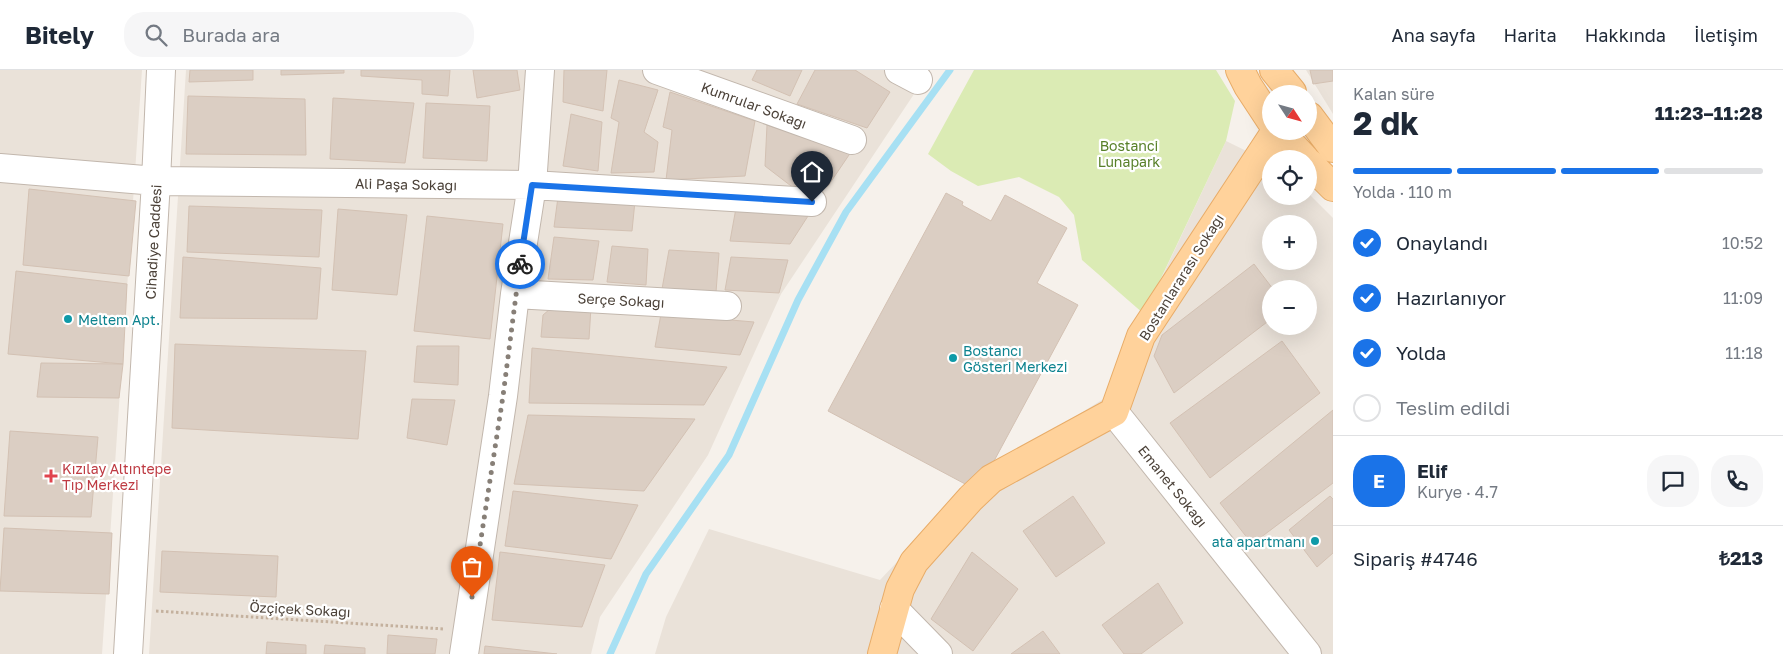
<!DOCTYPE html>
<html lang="tr">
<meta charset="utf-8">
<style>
:root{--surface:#fff;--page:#f6f6f7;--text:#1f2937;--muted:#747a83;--line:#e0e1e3;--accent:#1a73e8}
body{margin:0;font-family:"Golos Text",sans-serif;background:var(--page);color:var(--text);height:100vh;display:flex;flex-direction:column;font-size:19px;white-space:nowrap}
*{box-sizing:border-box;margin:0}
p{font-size:16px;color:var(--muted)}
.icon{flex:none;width:28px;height:28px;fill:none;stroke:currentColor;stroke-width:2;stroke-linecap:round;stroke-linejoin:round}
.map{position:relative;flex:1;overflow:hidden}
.panel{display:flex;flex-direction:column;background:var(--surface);width:450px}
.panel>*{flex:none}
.needle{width:32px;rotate:126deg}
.controls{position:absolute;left:1262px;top:15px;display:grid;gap:10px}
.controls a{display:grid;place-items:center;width:55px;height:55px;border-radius:50%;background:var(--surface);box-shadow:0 5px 20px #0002;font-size:25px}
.pin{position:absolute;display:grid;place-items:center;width:42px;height:42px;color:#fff;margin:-51px -21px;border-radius:50% 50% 50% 0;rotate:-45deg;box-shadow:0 0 5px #0007}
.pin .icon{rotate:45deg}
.courier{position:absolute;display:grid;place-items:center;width:50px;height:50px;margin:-25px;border:4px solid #1a73e8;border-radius:50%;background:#fff;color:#222;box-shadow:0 1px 6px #0007}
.headline em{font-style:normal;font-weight:700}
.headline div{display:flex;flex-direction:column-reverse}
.headline{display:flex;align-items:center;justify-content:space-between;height:85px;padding:0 20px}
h1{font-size:32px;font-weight:700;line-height:38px}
.bar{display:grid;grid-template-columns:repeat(4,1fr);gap:8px 5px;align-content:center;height:60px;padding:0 20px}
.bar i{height:6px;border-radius:4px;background:var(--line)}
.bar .selected{background:var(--accent)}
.bar p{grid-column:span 4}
.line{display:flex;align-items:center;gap:12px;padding:0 20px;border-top:1px solid var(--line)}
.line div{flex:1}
.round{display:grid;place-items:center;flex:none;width:52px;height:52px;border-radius:20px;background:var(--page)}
ol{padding:0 20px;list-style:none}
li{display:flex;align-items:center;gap:15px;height:55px}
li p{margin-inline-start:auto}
li .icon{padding:5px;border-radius:50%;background:var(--accent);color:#fff;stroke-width:4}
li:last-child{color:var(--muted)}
li i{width:28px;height:28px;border:2px solid var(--line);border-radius:50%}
header{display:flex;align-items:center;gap:30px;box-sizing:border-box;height:70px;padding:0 25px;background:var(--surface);border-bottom:1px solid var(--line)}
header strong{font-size:24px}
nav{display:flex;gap:28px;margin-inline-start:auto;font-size:18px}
.search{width:350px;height:45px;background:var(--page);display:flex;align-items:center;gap:12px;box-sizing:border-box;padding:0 18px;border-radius:20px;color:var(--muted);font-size:19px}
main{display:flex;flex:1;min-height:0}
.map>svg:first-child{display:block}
.residential{fill:#eae2d9;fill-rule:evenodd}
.green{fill:#dbebb4}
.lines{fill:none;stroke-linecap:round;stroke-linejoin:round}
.stream{stroke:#a7e0f3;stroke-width:7}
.building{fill:#dbcec3;stroke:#d3c1b3}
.minor-casing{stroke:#c2b7ad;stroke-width:30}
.major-casing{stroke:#e8ac68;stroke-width:30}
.path{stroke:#c4b19e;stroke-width:3;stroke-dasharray:2.5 2.5;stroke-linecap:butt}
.minor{stroke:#fff;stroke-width:28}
.major{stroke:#ffd29b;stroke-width:28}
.done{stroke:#877f77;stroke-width:5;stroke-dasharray:0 9}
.route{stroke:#1a73e8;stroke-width:6}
.culture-dot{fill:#0f9aa8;stroke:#fff;stroke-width:2}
.health-dot{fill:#e0444e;stroke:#fff;stroke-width:2}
.labels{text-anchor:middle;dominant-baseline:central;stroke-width:4.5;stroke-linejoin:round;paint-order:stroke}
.street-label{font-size:14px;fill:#4b4138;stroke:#fff}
.park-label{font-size:14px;fill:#588029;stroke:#fff}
.culture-label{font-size:14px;fill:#0d838f;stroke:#fff;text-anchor:start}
.health-label{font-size:14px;fill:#be3a42;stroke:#fff;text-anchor:start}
</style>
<header>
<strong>Bitely</strong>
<div class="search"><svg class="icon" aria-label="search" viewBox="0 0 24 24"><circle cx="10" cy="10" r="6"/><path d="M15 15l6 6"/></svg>Burada ara</div>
<nav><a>Ana sayfa</a><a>Harita</a><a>Hakkında</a><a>İletişim</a></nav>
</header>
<main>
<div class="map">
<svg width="1333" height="584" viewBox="0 0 1333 584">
<rect width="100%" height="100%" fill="#f6f1eb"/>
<path class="residential" d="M0,0H142L102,584H0Z
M186,0H930L781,224L708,385L600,547L591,584H149Z
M1306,0H1333V44Z
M1226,71L1271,93V126H1309V124L1333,148V584H655L666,547L709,459L880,510L976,408L1105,328ZM1271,154H1309V191H1271ZM1271,219H1309V256H1271Z"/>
<path class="green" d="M974,0H1216L1235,31L1226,71L1144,244L1082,190L1074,145L1059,127L1019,107L978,116L951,101L928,84Z"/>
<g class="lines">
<path class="stream" d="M610,584L646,504L729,385L798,230L846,142L950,0"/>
</g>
<path class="building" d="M190,0H253V10L189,12Z
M281,0H344V3L281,5Z
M361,0H450L448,26L422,24V10L361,6Z
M473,0H517L520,20L477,28Z
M564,0H607L603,41L563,32Z
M757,0H802L790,26L752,10Z
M815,0H855L890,22L867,58L797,34Z
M1310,0H1333V11L1313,14Z
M619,10L658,20L644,62L658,72L654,102L611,103L619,52L611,48Z
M670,22L755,51L745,106L666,110L672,60L663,57Z
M188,26L305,29L306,85L186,84Z
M333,28L414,33L405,93L330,89Z
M426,33L490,36L487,91L423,88Z
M571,44L602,52L598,101L563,96Z
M767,55L851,82L828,116L795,119L765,96Z
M29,119L136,131L129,206L23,195Z
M946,123L963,132L962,135L991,151L1005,125L1067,158L1037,213L1078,235L987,404L967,415L828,341Z
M558,127L635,131L632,161L554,157Z
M189,136L322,140L319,187L187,182Z
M736,138L808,146L790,174L730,171Z
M338,139L407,145L397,225L332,220Z
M427,146L503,154L490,269L414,261Z
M554,167L599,171L593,210L548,209Z
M612,176L648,179L646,215L607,212Z
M669,180L719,183L716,222L662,219Z
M183,187L321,198L317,249L180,248Z
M731,187L788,190L779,223L725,220Z
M1254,194L1273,219H1271V249L1174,323L1154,286L1162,265Z
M16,201L127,214L123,294L8,284Z
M556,234L591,237L589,269L541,267L543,245Z
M661,244L754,252L740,285L655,277Z
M1282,271L1320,323L1210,408L1170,353Z
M175,274L366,281L358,369L172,358Z
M417,276H459L458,315L414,312Z
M532,278L727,297L704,335L529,333Z
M41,293L123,294L119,328L37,327Z
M412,329L455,330L447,375L407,368Z
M1333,340V413L1252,474L1220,433Z
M528,345L695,349L644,421L514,414Z
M10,361L98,367L91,447L4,446Z
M513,421L638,435L611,489L505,476Z
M1073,426L1105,473L1056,507L1023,461Z
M1330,426L1333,429V483L1317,497L1289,460Z
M4,458L112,463L109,524L0,521Z
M162,481L278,486L276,527L160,522Z
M500,482L605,495L582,557L492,550Z
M972,482L1018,519L973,581L931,549Z
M1158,513L1183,553L1141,584H1124L1102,555Z
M1043,561L1060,584H1011Z
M388,565L437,569L435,584H387Z
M267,572L306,575V584H266Z
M325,575L365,578V584H324Z
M485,576L557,584H484Z"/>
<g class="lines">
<defs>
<path id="minor" d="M657,0L852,70
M899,0L918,10
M0,98L156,111L532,115L812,132
M515,224L727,236
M1114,342L1307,584
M894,539L938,584
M128,584L156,111L161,0
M464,584L503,326L515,224L532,115L540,0"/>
<path id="major" d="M1240,0L1248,16L1271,51
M1274,0L1292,22
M1309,46L1333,78
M1279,61L1305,89
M1309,93L1333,117
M882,584L900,519L914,492L971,428L991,409L1114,342L1141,266L1276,61"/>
</defs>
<use href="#minor" class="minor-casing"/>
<use href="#major" class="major-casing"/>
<path class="path" d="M156,541L444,559"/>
<use href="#minor" class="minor"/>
<use href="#major" class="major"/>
</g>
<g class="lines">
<path class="done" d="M472,527L503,326L520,194"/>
<path class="route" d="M520,194L532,115L812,132"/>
</g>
<g class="culture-dot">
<circle cx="68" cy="249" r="5"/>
<circle cx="953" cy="288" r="5"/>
<circle cx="1315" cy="471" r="5"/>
</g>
<path class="health-dot" d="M48.5 398.5h5v5h5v5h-5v5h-5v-5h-5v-5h5z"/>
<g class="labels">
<g class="street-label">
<text transform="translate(754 35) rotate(20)">Kumrular Sokağı</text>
<text transform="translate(406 114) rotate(1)">Ali Paşa Sokağı</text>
<text transform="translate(153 172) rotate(-87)">Cihadiye Caddesi</text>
<text transform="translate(1181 207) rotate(-58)">Bostanlararası Sokağı</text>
<text transform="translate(621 230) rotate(3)">Serçe Sokağı</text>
<text transform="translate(1173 416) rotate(51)">Emanet Sokağı</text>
<text transform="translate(300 539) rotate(3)">Özçiçek Sokağı</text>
</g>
<g class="park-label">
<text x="1129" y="75">Bostanci<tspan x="1129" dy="16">Lunapark</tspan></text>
</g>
<g class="culture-label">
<text x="78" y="249">Meltem Apt.</text>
<text x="963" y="280">Bostancı<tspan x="963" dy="16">Gösteri Merkezi</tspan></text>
<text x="1305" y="471" text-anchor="end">ata apartmanı</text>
</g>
<g class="health-label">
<text x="62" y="398">Kızılay Altıntepe<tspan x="62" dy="16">Tıp Merkezi</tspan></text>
</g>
</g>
</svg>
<div class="controls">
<a><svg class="needle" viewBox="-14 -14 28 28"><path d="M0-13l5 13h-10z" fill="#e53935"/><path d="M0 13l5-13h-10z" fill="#747a83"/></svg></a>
<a><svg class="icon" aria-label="locate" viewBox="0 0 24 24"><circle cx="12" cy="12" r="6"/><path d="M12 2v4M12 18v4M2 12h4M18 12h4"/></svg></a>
<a>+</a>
<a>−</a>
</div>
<div class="pin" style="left:472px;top:527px;background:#ea580c"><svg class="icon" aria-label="bag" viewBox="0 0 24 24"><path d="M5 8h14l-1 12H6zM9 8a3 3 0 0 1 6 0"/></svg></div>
<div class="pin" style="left:812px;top:132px;background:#1f2937"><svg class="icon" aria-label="home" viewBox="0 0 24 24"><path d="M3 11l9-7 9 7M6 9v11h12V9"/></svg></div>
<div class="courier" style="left:520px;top:194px"><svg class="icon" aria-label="bike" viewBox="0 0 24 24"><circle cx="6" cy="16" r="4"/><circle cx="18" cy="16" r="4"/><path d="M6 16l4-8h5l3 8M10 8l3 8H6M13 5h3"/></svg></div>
</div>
<section class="panel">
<div class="headline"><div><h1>2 dk</h1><p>Kalan süre</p></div><em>11:23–11:28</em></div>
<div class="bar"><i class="selected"></i><i class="selected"></i><i class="selected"></i><i></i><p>Yolda · 110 m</p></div>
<ol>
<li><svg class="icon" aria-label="check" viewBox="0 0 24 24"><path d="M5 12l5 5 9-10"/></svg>Onaylandı<p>10:52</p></li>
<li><svg class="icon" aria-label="check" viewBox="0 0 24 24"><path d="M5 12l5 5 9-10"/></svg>Hazırlanıyor<p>11:09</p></li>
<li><svg class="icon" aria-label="check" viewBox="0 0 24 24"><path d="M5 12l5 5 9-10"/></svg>Yolda<p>11:18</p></li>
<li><i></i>Teslim edildi</li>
</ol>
<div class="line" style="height:90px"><b class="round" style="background:var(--accent);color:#fff">E</b><div><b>Elif</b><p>Kurye · 4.7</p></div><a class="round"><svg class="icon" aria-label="chat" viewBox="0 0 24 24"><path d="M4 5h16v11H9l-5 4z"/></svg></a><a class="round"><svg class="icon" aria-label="phone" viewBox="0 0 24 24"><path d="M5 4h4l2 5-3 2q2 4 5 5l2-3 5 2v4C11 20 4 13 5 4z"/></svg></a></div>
<div class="line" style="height:65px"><div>Sipariş #4746</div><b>₺213</b></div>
</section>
</main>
